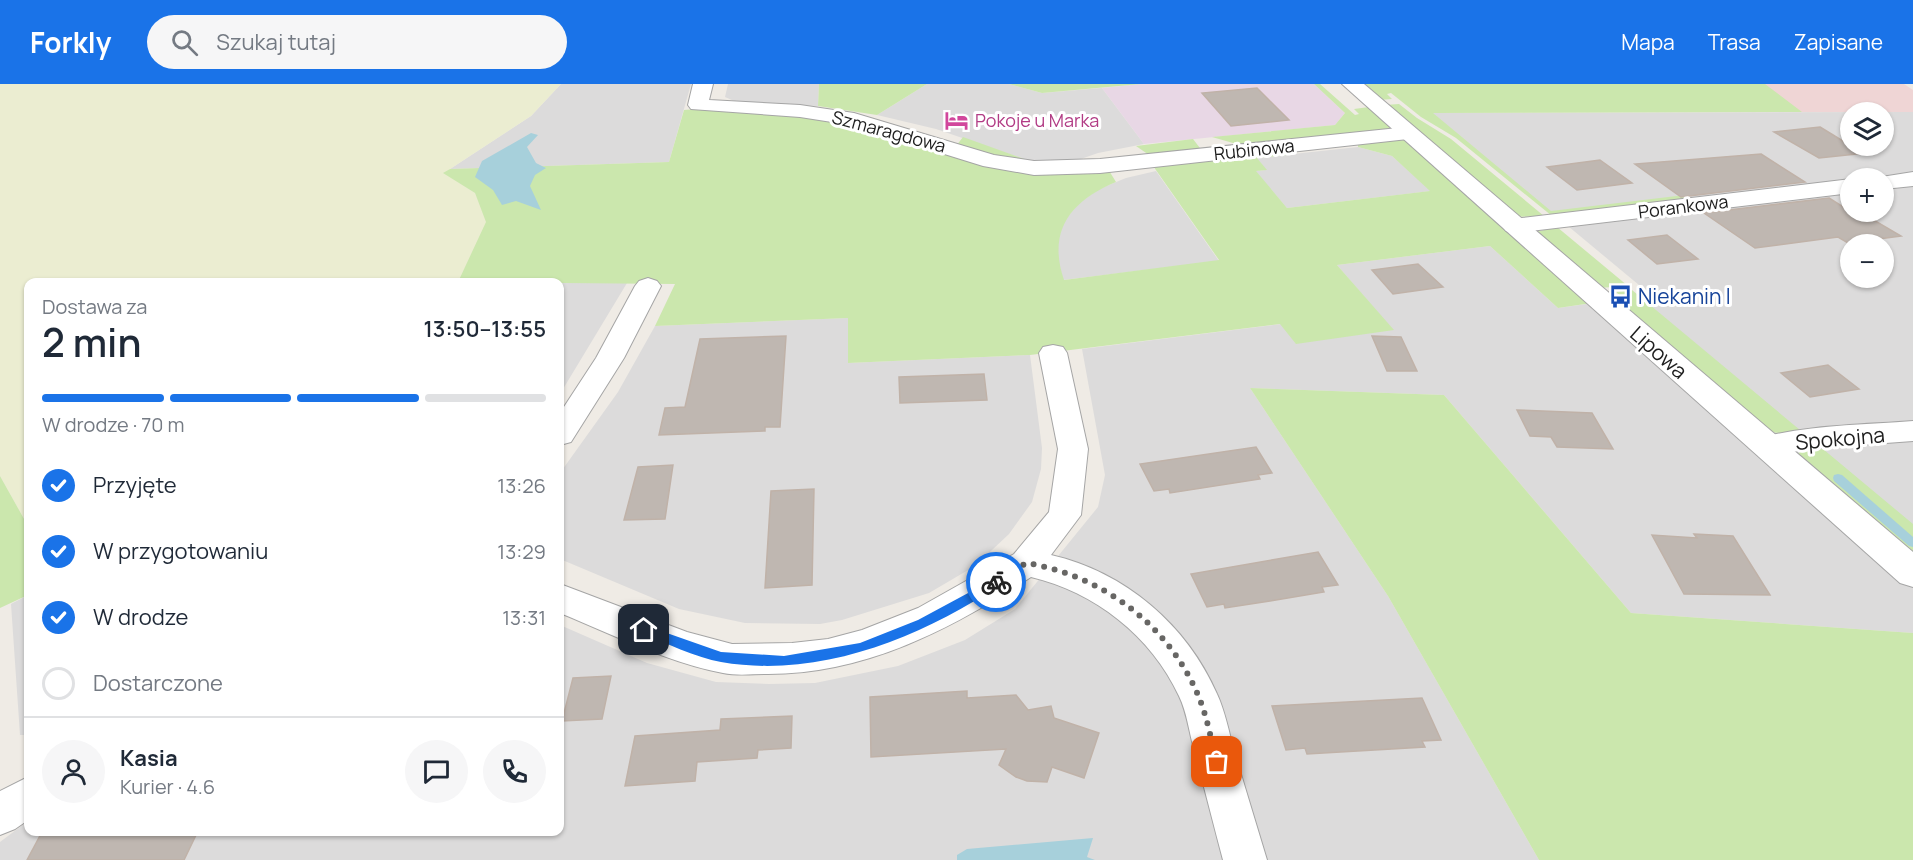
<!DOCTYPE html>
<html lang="pl">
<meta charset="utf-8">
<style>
:root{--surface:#fff;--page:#f6f6f7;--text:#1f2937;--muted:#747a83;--line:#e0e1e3;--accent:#1a73e8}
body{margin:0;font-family:Manrope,sans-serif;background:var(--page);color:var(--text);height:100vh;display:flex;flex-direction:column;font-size:22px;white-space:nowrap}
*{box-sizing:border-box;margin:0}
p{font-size:20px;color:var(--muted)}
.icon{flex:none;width:33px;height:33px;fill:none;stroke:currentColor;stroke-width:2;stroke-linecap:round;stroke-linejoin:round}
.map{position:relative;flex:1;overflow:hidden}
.drawer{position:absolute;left:24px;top:194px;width:540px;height:558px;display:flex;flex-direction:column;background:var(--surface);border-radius:12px;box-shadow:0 2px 4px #0004}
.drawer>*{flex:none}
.controls{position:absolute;left:1840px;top:18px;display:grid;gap:12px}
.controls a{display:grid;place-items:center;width:54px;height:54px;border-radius:50%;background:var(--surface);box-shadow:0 2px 4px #0004;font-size:30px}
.pin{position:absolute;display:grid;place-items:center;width:51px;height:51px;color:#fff;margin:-26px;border-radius:12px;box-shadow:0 3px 9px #0006}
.courier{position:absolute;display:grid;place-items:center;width:60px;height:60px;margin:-30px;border:4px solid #1a73e8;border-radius:50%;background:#fff;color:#222;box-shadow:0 2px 8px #0007}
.head em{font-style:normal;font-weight:600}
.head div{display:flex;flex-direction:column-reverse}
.head{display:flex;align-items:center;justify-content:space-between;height:102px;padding:0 18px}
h1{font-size:39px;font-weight:600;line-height:45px}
.bar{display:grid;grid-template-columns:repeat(4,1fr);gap:9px 6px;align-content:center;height:72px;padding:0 18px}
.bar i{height:8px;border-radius:4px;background:var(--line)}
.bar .current{background:var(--accent)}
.bar p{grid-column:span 4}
.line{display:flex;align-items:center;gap:15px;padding:0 18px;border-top:2px solid var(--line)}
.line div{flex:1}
.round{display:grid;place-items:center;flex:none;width:63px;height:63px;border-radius:32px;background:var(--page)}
ol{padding:0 18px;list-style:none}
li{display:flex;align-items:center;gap:18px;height:66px}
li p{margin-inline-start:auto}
li .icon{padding:6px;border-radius:50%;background:var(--accent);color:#fff;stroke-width:4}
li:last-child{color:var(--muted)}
li i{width:33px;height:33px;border:3px solid var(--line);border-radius:50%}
header{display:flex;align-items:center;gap:36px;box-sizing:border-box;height:84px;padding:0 30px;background:var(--accent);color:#fff}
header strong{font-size:28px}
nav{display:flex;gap:33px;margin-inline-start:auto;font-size:21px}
.search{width:420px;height:54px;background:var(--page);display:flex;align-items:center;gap:15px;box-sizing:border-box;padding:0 21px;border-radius:33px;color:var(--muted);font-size:22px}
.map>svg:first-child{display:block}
.residential{fill:#dcdbdb;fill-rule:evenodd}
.commercial{fill:#efd5d5}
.industrial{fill:#e8d7e5}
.farmland{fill:#ebedd1}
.grass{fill:#cbe7ad}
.water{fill:#a7d0db}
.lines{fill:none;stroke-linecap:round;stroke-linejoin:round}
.stream{fill:#a7d0db;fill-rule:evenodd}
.building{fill:#bfb7b1;stroke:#c0b2a8;stroke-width:1.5}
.minor-casing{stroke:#a5a5a5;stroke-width:2}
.tertiary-casing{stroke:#a5a5a5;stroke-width:2}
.minor{fill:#fff;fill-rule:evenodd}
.tertiary{fill:#fff;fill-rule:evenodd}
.route{fill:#1a73e8}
.done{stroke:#676664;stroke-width:6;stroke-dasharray:0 10.8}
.labels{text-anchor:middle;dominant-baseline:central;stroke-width:6;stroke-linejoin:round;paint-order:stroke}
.far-hotel-label{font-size:18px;fill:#b23c85;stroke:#fff;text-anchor:start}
.far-street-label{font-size:18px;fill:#1e1e1e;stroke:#fff}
.transit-label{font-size:21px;fill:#164399;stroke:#fff;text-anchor:start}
.street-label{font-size:21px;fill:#1e1e1e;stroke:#fff}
</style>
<header>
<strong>Forkly</strong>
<div class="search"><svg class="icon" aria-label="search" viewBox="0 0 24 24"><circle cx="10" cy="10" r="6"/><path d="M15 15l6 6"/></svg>Szukaj tutaj</div>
<nav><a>Mapa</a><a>Trasa</a><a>Zapisane</a></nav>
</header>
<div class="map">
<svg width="1913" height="776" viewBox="0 0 1913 776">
<rect width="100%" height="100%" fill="#efebe5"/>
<path class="residential" d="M561,0H691L669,78L450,85L531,32Z
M728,0H819L818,22L741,20L725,13Z
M927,0H1009L1042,9L1102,4L1144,60L1098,69L1075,77H1030L936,45L877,31Z
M1913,28V549L1631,529L1444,311L1250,304L1388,512L1539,776H0V758L28,737V747H560V541L647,579L716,598L769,600L815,599L898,582L965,556L1015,525L1098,423L1105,391L1082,265L1281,240L1393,246L1337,181L1490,162L1558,224L1651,211L1432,29ZM1851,28H1884V62H1851ZM1851,94H1884V128H1851ZM1851,160H1884V194H1851Z
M1358,63L1392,72L1431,107L1287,124L1255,87L1266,86L1257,74Z
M1156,87L1219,177L1063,196L1058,175L1057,155L1065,136L1079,119L1099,105L1126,94Z
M560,199H627L560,310Z
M848,234V279L1030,271L1042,364L1041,385L1032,418L1009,450L975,482L929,509L842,536L820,540L745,539L679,525L560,475V389L618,308L655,242Z
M28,511V651H20L11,520Z"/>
<path class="commercial" d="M1641,0H1904L1913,6V28H1673Z"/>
<path class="industrial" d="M1141,0H1314L1345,29L1335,41L1144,60L1102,4Z"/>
<path class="farmland" d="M0,0H561L531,32L444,89L475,109L487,138L458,198H28V442L0,392Z"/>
<path class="grass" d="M819,0H927L877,31L818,22Z
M1009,0H1141L1042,9Z
M1314,0H1320L1355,31L1359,30L1354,25L1369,23L1391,43L1386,46L1247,63L1212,53L1335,41L1345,29Z
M1360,0H1765L1802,28L1433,29L1551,127L1685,111L1693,116L1552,132L1456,54L1421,33L1391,9L1387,10L1392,15L1379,16Z
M1399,20L1417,34L1451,55L1544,132L1515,133L1385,21Z
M707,24L842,36L986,79L1108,85L1116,98C1071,117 1047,146 1064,196L1219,176L1151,79L1288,65L1287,71L1257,74L1267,86L1256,87L1287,124L1430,107L1392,72L1358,63V57L1407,56L1592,219L1558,224L1490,162L1337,181L1394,246L1296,260L1280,240L1030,271L848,279V234L655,242L675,200L458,198L486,138L475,109L443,89L450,85L669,78L684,26Z
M963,53L1030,77H1075L1019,80L956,62Z
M1193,55L1203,68L1152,73L1136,62Z
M1557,143L1628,202L1598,204L1536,148Z
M1632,206L1800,346L1779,349L1763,347L1618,221L1629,219L1616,208Z
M1250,304L1444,311L1631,529L1913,549V776H1539L1388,512Z
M1823,365L1913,440V476L1794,373L1800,368Z
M0,392L28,442V511L0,524Z"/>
<path class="water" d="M531,49L538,51L527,63L536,79L546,84L535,91L530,102L541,126L516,117L502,121L493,106L475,93L482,77Z
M1093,754L1087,773L1095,776H957V771L967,765Z"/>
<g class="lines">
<path class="stream" d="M1838,390L1842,391L1913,453V463L1909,462L1834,397L1833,394L1834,391Z"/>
</g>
<path class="building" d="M1257,4L1289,36L1231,42L1202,9Z
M1820,43L1851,62L1866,69L1819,74L1774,48Z
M1761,70L1805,98L1681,113L1635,80Z
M1600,76L1632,99L1577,106L1547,83Z
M1829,114L1851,128H1860L1901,152L1848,159L1838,153L1755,164L1704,129Z
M1667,151L1698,175L1657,180L1628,156Z
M1418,180L1443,203L1393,210L1372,186Z
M786,252L780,343H765V347L659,351L665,324L685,323L700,255Z
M1372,252L1401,253L1417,287H1387Z
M1828,281L1859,305L1810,313L1781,289Z
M984,290L987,316L900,319L899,293Z
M1517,326L1592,329L1613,365L1557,363L1551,353L1530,352Z
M1256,363L1272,389L1258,391L1260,395L1170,409L1169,405L1154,407L1140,380Z
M673,381L665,435L624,436L638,383Z
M814,405L812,501L765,504L771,407Z
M1694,450L1733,452L1770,511L1684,510L1652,451L1697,454Z
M1318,468L1338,501L1322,503L1324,508L1270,517L1225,524L1224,520L1207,523L1191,490Z
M611,592L602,635L562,637L573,594Z
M967,607V614L1016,611L1028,626L1051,622L1054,634L1099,649L1084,694L1052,683L1047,698L1027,697L1016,693L999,681L1006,665L871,673L870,613Z
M1422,614L1441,656L1422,657L1425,663L1307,670L1305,664L1286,666L1272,622Z
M792,632L791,664L758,666L757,674L697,678L695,697L625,702L635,652L720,646L721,635Z
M198,747L184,776H27L42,748Z"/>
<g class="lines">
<defs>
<path id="minor" d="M693,0H713L709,16L800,21L854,29L994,71L1034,77L1100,75L1408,43L1415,45L1418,49L1415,53L1408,55L1100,89L1034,91L983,82L851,41L800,33L691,25L688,21Z
M1913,88V102L1884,105V94H1875Z
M1851,95V109L1514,149L1506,147L1502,142L1506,137L1514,135Z
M648,194L657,197L661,202L624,274L571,358L560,361V329L596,274L635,202L639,197Z
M1053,261L1063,263L1067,269L1088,365L1081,431L1051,471C1125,488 1187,541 1217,610C1225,627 1229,648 1234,667C1245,703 1256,740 1267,776H1223C1213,739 1204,702 1194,665C1189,648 1187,628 1179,612C1151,552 1095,508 1031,493C952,545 865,590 768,590C753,590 737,592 723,589C666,578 612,550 560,529V500L687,548L732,560L792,559L828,555L862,546L918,524L1014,470L1049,428L1058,365L1039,269L1043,263Z
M1913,337V357L1818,364L1767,372L1756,369L1752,362L1756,355C1806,341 1861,341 1913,337Z
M28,693V736L15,745L0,751V707Z"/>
<path id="tertiary" d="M1342,0H1364L1913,468V503L1900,499Z"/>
</defs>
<use href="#minor" class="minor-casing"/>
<use href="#tertiary" class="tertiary-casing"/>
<use href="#minor" class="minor"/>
<use href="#tertiary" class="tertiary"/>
</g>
<path class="route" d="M996,494L1000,495V501C920,554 819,595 721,578C697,574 664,558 640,549L638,546L644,541L721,568L784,572L860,559L918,536Z"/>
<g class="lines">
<path class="done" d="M996,498L1026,479C1101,491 1168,540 1198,611C1207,632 1211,656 1217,678"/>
</g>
<defs>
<symbol id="hotel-bare" viewBox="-9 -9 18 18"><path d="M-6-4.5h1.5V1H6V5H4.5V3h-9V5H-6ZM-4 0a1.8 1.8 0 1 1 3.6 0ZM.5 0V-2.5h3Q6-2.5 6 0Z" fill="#d1479c" stroke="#fff" stroke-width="2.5" paint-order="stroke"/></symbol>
<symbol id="bus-bare" viewBox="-9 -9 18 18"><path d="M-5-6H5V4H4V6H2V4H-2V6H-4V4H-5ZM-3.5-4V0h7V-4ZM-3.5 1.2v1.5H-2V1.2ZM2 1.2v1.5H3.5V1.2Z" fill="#1a4fb4" stroke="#fff" stroke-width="2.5" paint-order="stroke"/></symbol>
</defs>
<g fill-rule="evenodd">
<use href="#hotel-bare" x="940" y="20" width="33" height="33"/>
<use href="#bus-bare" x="1604" y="196" width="33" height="33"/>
</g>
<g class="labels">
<g class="far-hotel-label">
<text x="975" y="36">Pokoje u Marka</text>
</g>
<g class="far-street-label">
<text transform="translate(889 47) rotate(15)">Szmaragdowa</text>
<text transform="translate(1254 65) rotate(-6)">Rubinowa</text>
<text transform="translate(1683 122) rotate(-7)">Porankowa</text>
</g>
<g class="transit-label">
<text x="1638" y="212">Niekanin I</text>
</g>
<g class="street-label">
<text transform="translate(1659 268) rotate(41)">Lipowa</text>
<text transform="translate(1840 354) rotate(-5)">Spokojna</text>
</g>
</g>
</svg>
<div class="controls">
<a><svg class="icon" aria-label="layers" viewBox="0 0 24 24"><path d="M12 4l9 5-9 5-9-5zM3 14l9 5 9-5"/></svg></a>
<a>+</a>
<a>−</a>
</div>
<div class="pin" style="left:1217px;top:678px;background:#ea580c"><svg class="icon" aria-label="bag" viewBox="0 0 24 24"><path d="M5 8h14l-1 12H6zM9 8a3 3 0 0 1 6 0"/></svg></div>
<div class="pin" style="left:644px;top:546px;background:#1f2937"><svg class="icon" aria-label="home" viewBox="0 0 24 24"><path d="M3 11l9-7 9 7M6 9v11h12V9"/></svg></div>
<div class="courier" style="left:996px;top:498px"><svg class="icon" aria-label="bike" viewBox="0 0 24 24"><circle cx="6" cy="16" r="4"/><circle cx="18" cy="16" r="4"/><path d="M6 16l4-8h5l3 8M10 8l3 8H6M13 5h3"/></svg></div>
<section class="drawer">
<div class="head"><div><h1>2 min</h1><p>Dostawa za</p></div><em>13:50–13:55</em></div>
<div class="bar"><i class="current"></i><i class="current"></i><i class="current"></i><i></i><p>W drodze · 70 m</p></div>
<ol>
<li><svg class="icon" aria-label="check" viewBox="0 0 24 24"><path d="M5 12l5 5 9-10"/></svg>Przyjęte<p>13:26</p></li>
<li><svg class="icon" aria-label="check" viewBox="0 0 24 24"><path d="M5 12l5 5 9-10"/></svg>W przygotowaniu<p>13:29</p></li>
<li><svg class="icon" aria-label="check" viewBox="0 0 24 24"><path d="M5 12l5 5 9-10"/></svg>W drodze<p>13:31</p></li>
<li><i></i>Dostarczone</li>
</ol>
<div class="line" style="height:108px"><a class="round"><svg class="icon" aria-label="person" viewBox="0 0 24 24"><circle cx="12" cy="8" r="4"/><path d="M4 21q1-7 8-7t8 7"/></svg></a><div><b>Kasia</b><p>Kurier · 4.6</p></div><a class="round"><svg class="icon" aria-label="chat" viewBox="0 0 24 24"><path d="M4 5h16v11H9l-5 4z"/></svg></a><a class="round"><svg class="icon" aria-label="phone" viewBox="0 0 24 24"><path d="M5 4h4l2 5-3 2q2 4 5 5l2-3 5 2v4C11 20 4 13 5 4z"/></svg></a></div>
</section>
</div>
